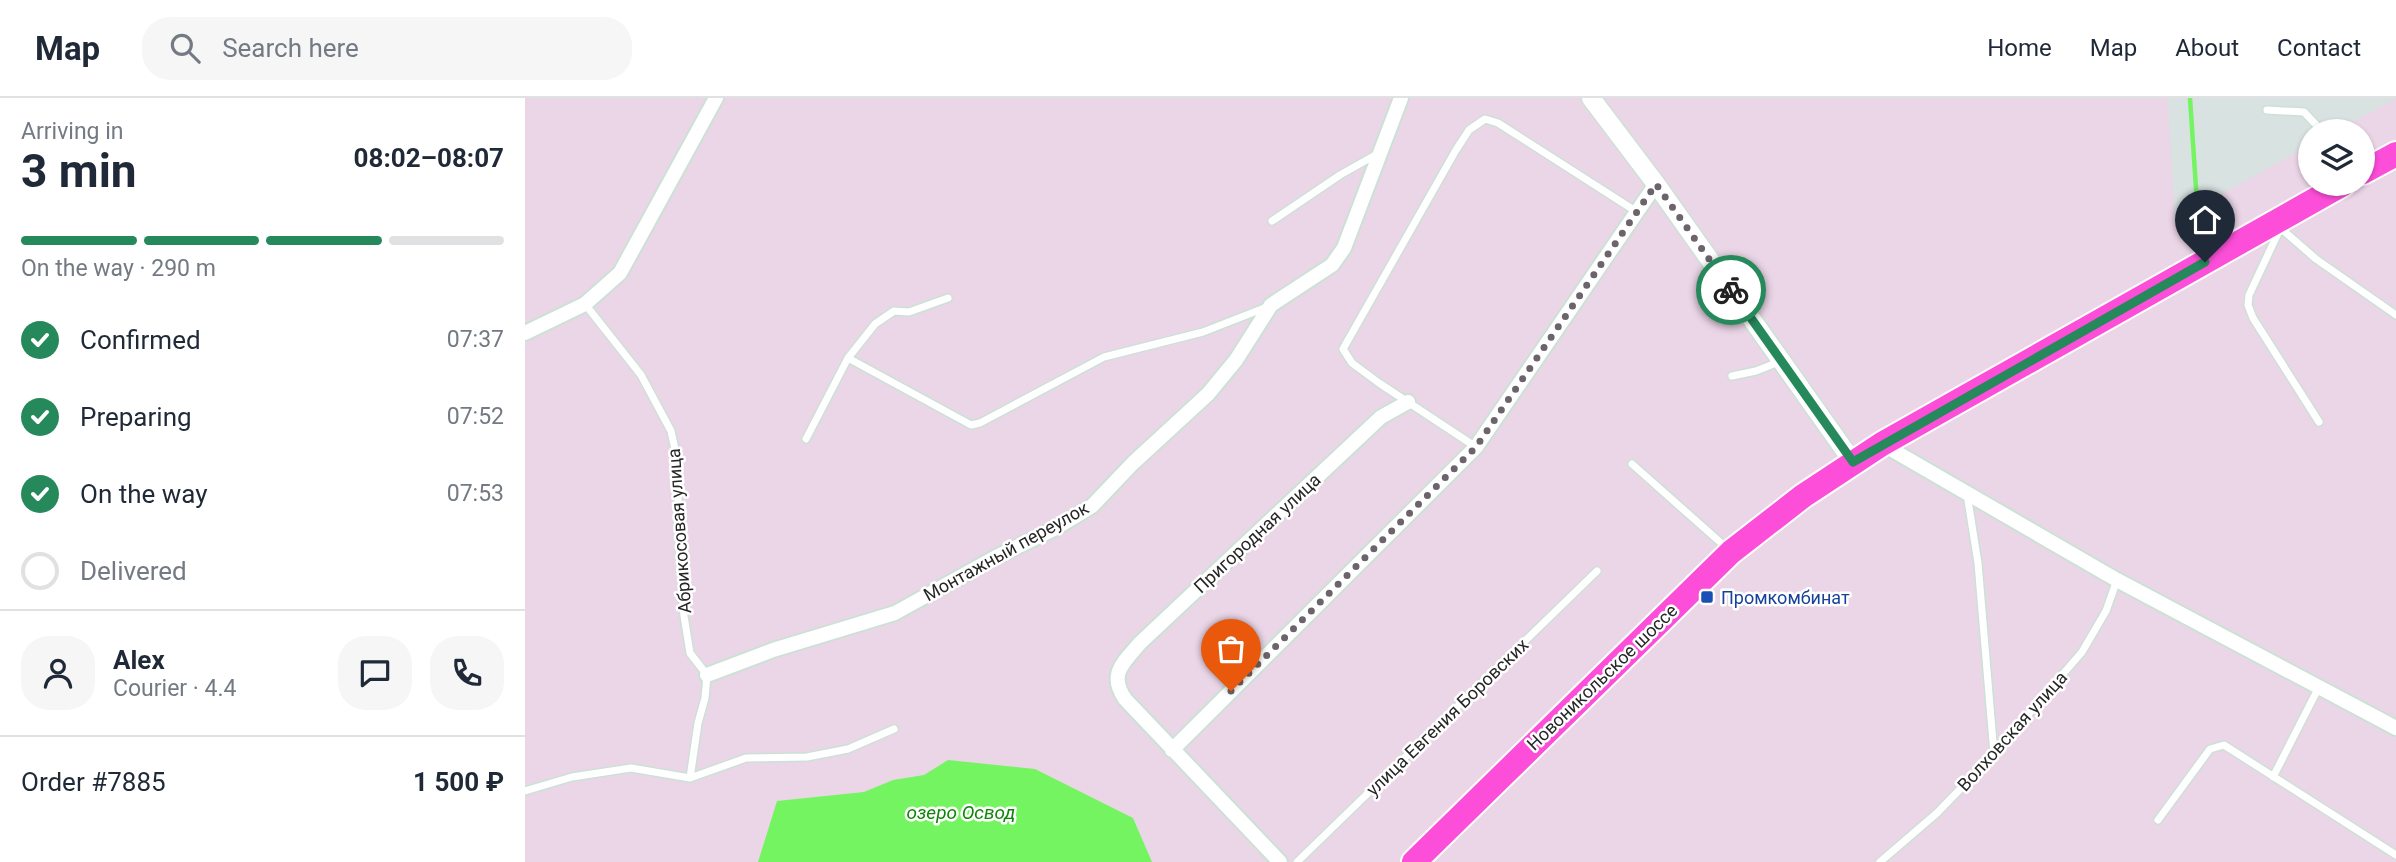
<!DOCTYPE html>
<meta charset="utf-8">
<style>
:root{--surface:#fff;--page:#f6f6f7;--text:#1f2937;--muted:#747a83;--line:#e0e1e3;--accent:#26895b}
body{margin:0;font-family:Roboto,sans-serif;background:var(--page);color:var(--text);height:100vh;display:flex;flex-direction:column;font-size:26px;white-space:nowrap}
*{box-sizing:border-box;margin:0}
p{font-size:23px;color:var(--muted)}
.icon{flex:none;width:38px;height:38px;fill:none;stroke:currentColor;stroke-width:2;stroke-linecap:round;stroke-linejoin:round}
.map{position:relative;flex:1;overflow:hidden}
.drawer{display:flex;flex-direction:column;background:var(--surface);width:525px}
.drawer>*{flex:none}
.tools{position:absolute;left:1773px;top:21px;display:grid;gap:14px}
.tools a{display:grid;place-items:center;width:77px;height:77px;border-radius:50%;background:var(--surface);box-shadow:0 2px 5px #0004;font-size:35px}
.pin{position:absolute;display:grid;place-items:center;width:60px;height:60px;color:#fff;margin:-72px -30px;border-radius:50% 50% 50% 0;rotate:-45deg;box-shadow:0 0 7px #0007}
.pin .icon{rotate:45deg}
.courier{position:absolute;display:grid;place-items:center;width:70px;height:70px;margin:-35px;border:5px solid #26895b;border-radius:50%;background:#fff;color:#222;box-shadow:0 2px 9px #0007}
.headline em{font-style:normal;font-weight:700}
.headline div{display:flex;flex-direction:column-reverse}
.headline{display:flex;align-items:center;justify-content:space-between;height:119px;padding:0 21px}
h1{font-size:46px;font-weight:700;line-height:52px}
.bar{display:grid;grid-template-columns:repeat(4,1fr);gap:10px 7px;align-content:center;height:84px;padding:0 21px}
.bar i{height:9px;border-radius:5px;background:var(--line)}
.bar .active{background:var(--accent)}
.bar p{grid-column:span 4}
.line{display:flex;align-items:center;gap:18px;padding:0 21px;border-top:2px solid var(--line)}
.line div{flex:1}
.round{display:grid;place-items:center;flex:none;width:74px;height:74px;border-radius:28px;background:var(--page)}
ol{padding:0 21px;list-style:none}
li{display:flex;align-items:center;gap:21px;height:77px}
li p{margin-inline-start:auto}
li .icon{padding:7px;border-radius:50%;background:var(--accent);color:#fff;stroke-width:4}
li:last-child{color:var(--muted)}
li i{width:38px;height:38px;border:4px solid var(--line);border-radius:50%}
header{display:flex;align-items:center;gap:42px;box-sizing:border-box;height:98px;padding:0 35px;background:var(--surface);border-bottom:2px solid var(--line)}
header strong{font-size:33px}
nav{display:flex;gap:38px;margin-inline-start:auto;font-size:24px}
.search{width:490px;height:63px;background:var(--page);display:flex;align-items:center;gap:18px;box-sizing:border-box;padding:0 24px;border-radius:28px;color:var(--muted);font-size:26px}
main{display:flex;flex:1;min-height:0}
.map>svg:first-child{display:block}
.industrial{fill:#d8e2e1}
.water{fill:#74f461}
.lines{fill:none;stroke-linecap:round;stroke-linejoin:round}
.stream{stroke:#74f461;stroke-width:4.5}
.service-casing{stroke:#cce1d5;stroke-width:10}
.minor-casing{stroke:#cce1d5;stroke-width:18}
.tertiary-casing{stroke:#cce1d5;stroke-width:21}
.trunk-casing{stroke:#fff;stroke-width:28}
.service{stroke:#fff;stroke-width:7}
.minor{stroke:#fff;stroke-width:14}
.tertiary{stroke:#fff;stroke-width:18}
.trunk{stroke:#fc4ed8;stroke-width:24}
.done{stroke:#6b646a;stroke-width:7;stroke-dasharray:0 12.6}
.route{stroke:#26895b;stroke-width:9}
.transit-dot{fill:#1a4fb4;stroke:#fff;stroke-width:2.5}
.labels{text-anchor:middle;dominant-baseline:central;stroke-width:5;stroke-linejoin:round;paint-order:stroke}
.street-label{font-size:18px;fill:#262626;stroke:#fff}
.transit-label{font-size:18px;fill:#164399;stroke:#fff;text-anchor:start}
.water-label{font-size:19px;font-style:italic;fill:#0e8608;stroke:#fff}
</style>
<header>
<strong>Map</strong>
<div class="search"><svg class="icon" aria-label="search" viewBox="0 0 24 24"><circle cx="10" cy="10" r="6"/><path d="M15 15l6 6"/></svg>Search here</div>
<nav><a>Home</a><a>Map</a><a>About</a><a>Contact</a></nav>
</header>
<main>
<section class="drawer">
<div class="headline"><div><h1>3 min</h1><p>Arriving in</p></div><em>08:02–08:07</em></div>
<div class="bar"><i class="active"></i><i class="active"></i><i class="active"></i><i></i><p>On the way · 290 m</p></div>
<ol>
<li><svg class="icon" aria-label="check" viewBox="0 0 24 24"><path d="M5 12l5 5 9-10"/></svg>Confirmed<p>07:37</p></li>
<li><svg class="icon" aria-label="check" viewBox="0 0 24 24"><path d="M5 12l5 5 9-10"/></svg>Preparing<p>07:52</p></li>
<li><svg class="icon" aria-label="check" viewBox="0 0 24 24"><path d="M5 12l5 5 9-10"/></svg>On the way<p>07:53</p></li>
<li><i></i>Delivered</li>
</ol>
<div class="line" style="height:126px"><a class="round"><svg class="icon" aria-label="person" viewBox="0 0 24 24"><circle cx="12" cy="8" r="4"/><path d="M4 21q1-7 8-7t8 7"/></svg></a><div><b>Alex</b><p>Courier · 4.4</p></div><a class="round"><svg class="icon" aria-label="chat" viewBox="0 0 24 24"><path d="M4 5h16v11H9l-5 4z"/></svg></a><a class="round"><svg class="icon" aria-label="phone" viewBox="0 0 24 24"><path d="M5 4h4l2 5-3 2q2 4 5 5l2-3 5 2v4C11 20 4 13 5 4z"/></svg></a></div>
<div class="line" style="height:91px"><div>Order #7885</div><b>1 500 ₽</b></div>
</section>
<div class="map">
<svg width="1871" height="764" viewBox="0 0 1871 764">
<rect width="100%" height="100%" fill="#ebd6e7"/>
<path class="industrial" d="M1643,0H1871L1811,33H1785V47L1650,122Z"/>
<path class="water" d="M423,662L510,671L608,720L627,764H233L252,703L339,694L368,682L399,677Z"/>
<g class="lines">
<path class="stream" d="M1665,0L1675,150"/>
<defs>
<path id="service" d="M1742,12L1779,14L1797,33
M747,123L815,77L854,55
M1753,128L1791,161L1871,217
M1755,131L1724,197L1723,207L1728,220L1794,324
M60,206L116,277L146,333L153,365V430L159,518L165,555L182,577L180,600L173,625L165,680
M323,260L446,327L455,325L579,259L678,234L742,209
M1207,278L1231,273L1256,263
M281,341L323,260L350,226L369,213L384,214L423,200
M951,349L854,285L827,265L818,251L931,52L944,32L960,21L973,25L1112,114
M1107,366L1204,452
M1442,396L1453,465L1469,656
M1748,679L1794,589
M0,693L47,679L106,670L165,680L221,660L282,659L323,651L369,631
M1633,722L1685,651L1699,647L1871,757
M772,764L1072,473
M1355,764L1412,715L1469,656L1557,554L1581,513L1592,482"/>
<path id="minor" d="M0,235L60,206L95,175L191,0
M1357,346L1592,482L1871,630
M182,577L248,552L370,515L471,459L529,431L567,408L608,365L683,296L711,262L746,207L807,167L819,150L876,0
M647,652L951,349L1131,86
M755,764L600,601C583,576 598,565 615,545L856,319L883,304"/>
<path id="tertiary" d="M1066,0L1131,86L1328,364"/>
<path id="trunk" d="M1838,74L1871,56
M889,764L1206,454L1278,398L1357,346L1818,86"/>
</defs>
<use href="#service" class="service-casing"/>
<use href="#minor" class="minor-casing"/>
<use href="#tertiary" class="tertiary-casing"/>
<use href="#trunk" class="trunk-casing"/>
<use href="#service" class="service"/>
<use href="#minor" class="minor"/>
<use href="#tertiary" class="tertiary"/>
<use href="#trunk" class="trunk"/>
</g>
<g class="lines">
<path class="done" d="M706,593L951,349L1131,86L1206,192"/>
<path class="route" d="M1206,192L1328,364L1680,164"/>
</g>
<rect class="transit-dot" x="1175" y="492" width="14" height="14" rx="3.5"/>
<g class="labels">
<g class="street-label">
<text transform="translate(154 433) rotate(-94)">Абрикосовая улица</text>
<text transform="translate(732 435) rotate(-43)">Пригородная улица</text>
<text transform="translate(481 453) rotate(-29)">Монтажный переулок</text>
<text transform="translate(1077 579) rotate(-44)">Новоникольское шоссе</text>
<text transform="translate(922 619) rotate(-44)">улица Евгения Боровских</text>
<text transform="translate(1487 633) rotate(-48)">Волховская улица</text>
</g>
<g class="transit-label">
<text x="1196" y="499">Промкомбинат</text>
</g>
<g class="water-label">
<text x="436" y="714">озеро Освод</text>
</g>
</g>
</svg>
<div class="tools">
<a><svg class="icon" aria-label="layers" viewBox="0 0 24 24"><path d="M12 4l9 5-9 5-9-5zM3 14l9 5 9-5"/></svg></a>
</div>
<div class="pin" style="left:706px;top:593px;background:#ea580c"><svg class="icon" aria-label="bag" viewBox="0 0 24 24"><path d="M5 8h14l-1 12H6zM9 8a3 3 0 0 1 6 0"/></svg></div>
<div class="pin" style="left:1680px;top:164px;background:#1f2937"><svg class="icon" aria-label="home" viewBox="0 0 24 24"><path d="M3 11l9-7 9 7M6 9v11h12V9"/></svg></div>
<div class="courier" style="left:1206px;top:192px"><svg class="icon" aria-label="bike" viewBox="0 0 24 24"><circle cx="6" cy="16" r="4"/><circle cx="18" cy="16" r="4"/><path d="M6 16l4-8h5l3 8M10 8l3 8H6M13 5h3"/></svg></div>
</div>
</main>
